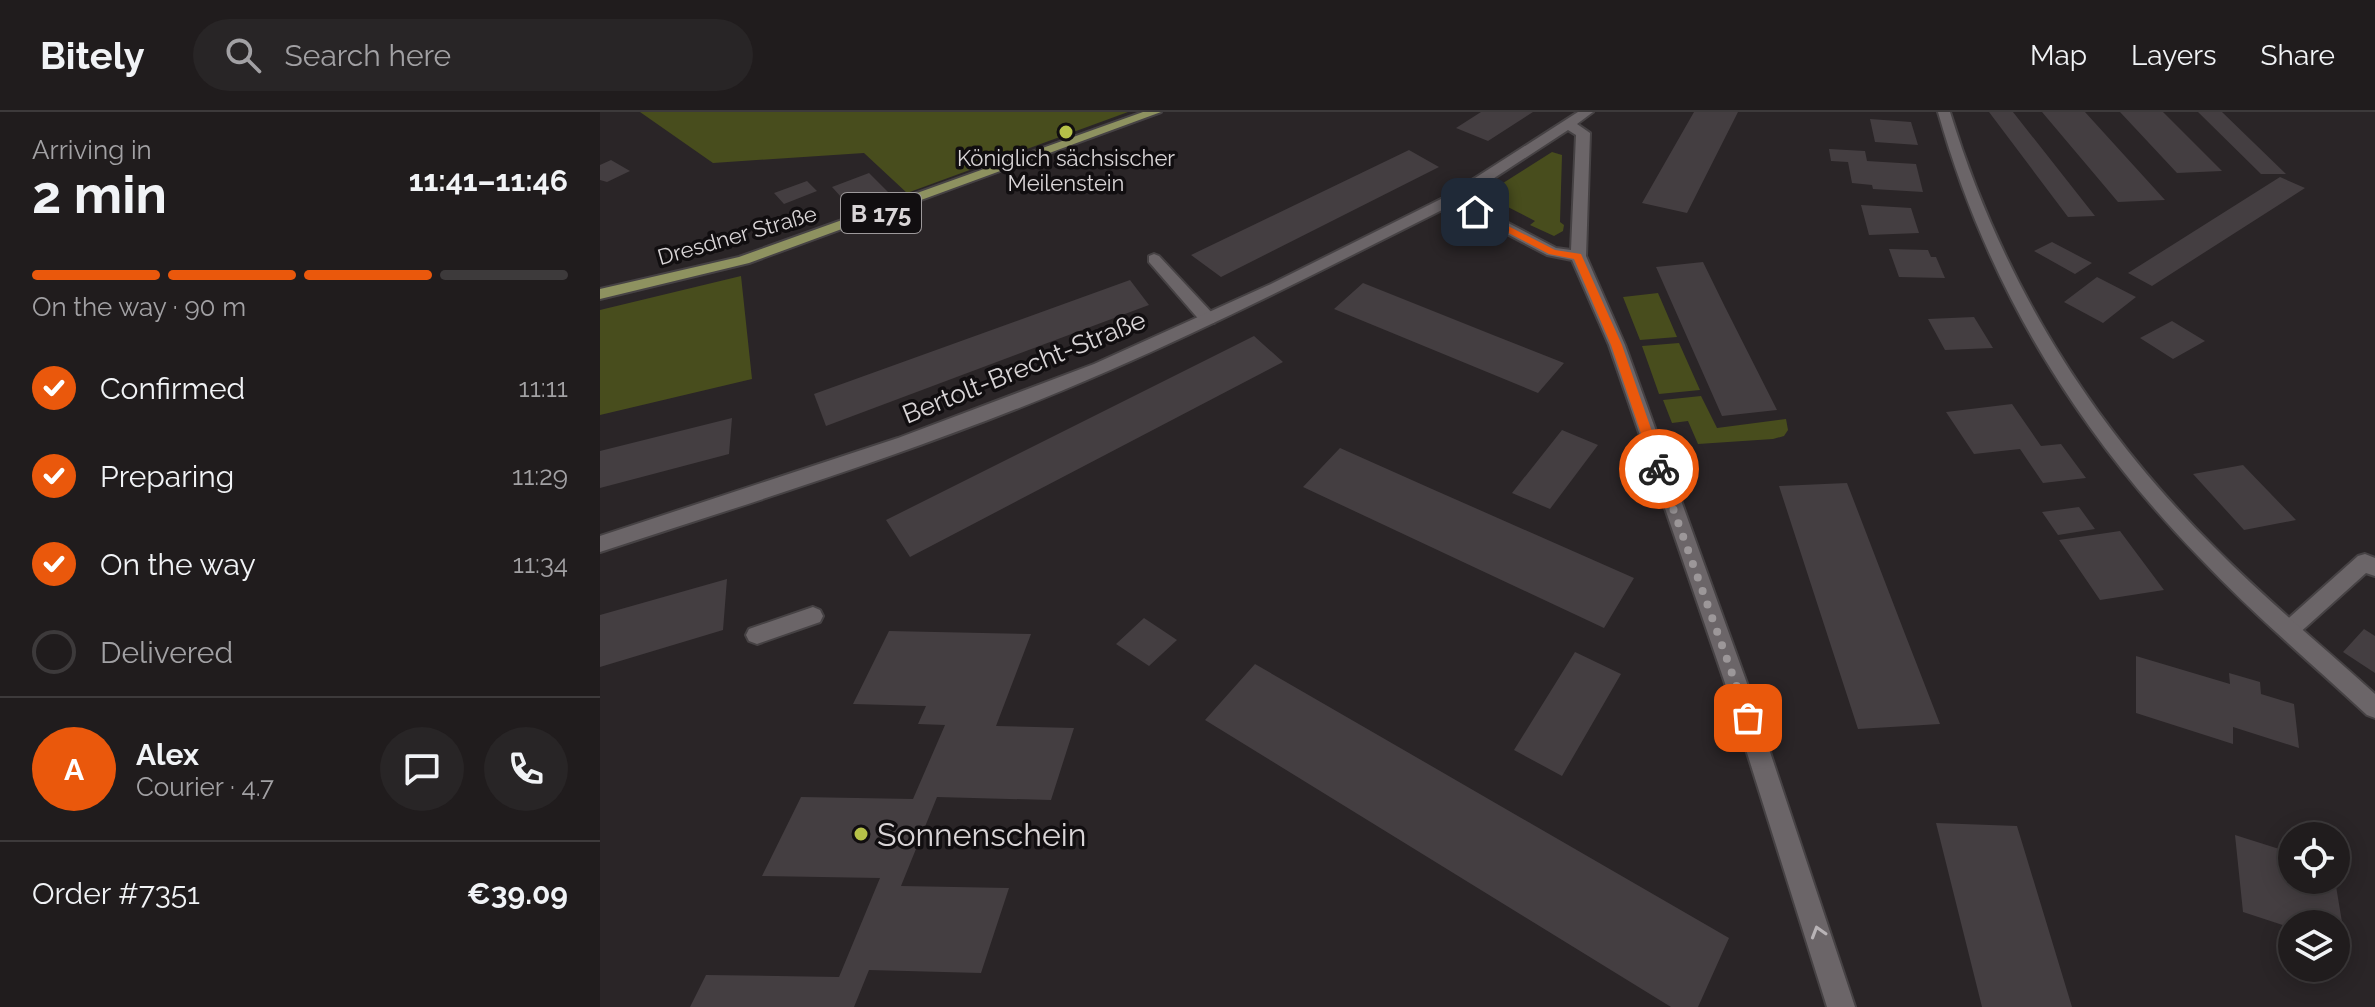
<!DOCTYPE html>
<meta charset="utf-8">
<style>
:root{--surface:#201c1d;--page:#282526;--text:#f1f3f6;--muted:#a2a1a4;--line:#3d3a3b;--accent:#ea580c}
body{margin:0;font-family:Raleway,sans-serif;background:var(--page);color:var(--text);height:100vh;display:flex;flex-direction:column;font-size:30px;white-space:nowrap}
*{box-sizing:border-box;margin:0}
p{font-size:26px;color:var(--muted)}
.icon{flex:none;width:44px;height:44px;fill:none;stroke:currentColor;stroke-width:2;stroke-linecap:round;stroke-linejoin:round}
.map{position:relative;flex:1;overflow:hidden}
.drawer{display:flex;flex-direction:column;background:var(--surface);width:600px}
.drawer>*{flex:none}
.tools{position:absolute;left:1678px;top:710px;display:grid;gap:16px}
.tools a{display:grid;place-items:center;width:72px;height:72px;border-radius:50%;background:var(--surface);box-shadow:0 4px 20px #0003,0 0 0 2px var(--line);font-size:40px}
.pin{position:absolute;display:grid;place-items:center;width:68px;height:68px;color:#fff;margin:-34px;border-radius:16px;box-shadow:0 4px 12px #0006}
.courier{position:absolute;display:grid;place-items:center;width:80px;height:80px;margin:-40px;border:6px solid #ea580c;border-radius:50%;background:#fff;color:#222;box-shadow:0 2px 10px #0007}
.overview em{font-style:normal;font-weight:700}
.overview div{display:flex;flex-direction:column-reverse}
.overview{display:flex;align-items:center;justify-content:space-between;height:136px;padding:0 32px}
h1{font-size:52px;font-weight:700;line-height:60px}
.bar{display:grid;grid-template-columns:repeat(4,1fr);gap:12px 8px;align-content:center;height:96px;padding:0 32px}
.bar i{height:10px;border-radius:6px;background:var(--line)}
.bar .selected{background:var(--accent)}
.bar p{grid-column:span 4}
.line{display:flex;align-items:center;gap:20px;padding:0 32px;border-top:2px solid var(--line)}
.line div{flex:1}
.round{display:grid;place-items:center;flex:none;width:84px;height:84px;border-radius:42px;background:var(--page)}
ol{padding:0 32px;list-style:none}
li{display:flex;align-items:center;gap:24px;height:88px}
li p{margin-inline-start:auto}
li .icon{padding:8px;border-radius:50%;background:var(--accent);color:#fff;stroke-width:4}
li:last-child{color:var(--muted)}
li i{width:44px;height:44px;border:4px solid var(--line);border-radius:50%}
header{display:flex;align-items:center;gap:48px;box-sizing:border-box;height:112px;padding:0 40px;background:var(--surface);border-bottom:2px solid var(--line)}
header strong{font-size:38px}
nav{display:flex;gap:44px;margin-inline-start:auto;font-size:28px}
.search{width:560px;height:72px;background:var(--page);display:flex;align-items:center;gap:20px;box-sizing:border-box;padding:0 28px;border-radius:44px;color:var(--muted);font-size:30px}
main{display:flex;flex:1;min-height:0}
.map>svg:first-child{display:block}
.green{fill:#484d1d}
.building{fill:#443e41}
.lines{fill:none;stroke-linecap:round;stroke-linejoin:round}
.lane-casing{stroke:#464244;stroke-width:4}
.street-casing{stroke:#464244;stroke-width:4}
.primary-casing{stroke:#464244;stroke-width:4}
.lane{fill:#6b6568;fill-rule:evenodd}
.street{fill:#6b6568;fill-rule:evenodd}
.primary{fill:#8e9260;fill-rule:evenodd}
.oneway{stroke:#b8b3b6}
.route{fill:#ea580c}
.done{stroke:#9c9799;stroke-width:8;stroke-dasharray:0 14.4}
.poi-dot{fill:#b6c148;stroke:#110e10;stroke-width:3}
.labels{text-anchor:middle;dominant-baseline:central;stroke-width:7;stroke-linejoin:round;paint-order:stroke}
.far-poi-label{font-size:22px;fill:#d9d5d7;stroke:#110e10}
.far-street-label{font-size:22px;fill:#d9d5d7;stroke:#110e10}
.shield{fill:#110e10;stroke:#9d999b;stroke-width:2}
.shield-label{font-size:24px;font-weight:bold;fill:#d9d5d7}
.street-label{font-size:26px;fill:#d9d5d7;stroke:#110e10}
.near-poi-label{font-size:32px;fill:#d9d5d7;stroke:#110e10;text-anchor:start}
</style>
<header>
<strong>Bitely</strong>
<div class="search"><svg class="icon" aria-label="search" viewBox="0 0 24 24"><circle cx="10" cy="10" r="6"/><path d="M15 15l6 6"/></svg>Search here</div>
<nav><a>Map</a><a>Layers</a><a>Share</a></nav>
</header>
<main>
<section class="drawer">
<div class="overview"><div><h1>2 min</h1><p>Arriving in</p></div><em>11:41–11:46</em></div>
<div class="bar"><i class="selected"></i><i class="selected"></i><i class="selected"></i><i></i><p>On the way · 90 m</p></div>
<ol>
<li><svg class="icon" aria-label="check" viewBox="0 0 24 24"><path d="M5 12l5 5 9-10"/></svg>Confirmed<p>11:11</p></li>
<li><svg class="icon" aria-label="check" viewBox="0 0 24 24"><path d="M5 12l5 5 9-10"/></svg>Preparing<p>11:29</p></li>
<li><svg class="icon" aria-label="check" viewBox="0 0 24 24"><path d="M5 12l5 5 9-10"/></svg>On the way<p>11:34</p></li>
<li><i></i>Delivered</li>
</ol>
<div class="line" style="height:144px"><b class="round" style="background:var(--accent);color:#fff">A</b><div><b>Alex</b><p>Courier · 4.7</p></div><a class="round"><svg class="icon" aria-label="chat" viewBox="0 0 24 24"><path d="M4 5h16v11H9l-5 4z"/></svg></a><a class="round"><svg class="icon" aria-label="phone" viewBox="0 0 24 24"><path d="M5 4h4l2 5-3 2q2 4 5 5l2-3 5 2v4C11 20 4 13 5 4z"/></svg></a></div>
<div class="line" style="height:104px"><div>Order #7351</div><b>€39.09</b></div>
</section>
<div class="map">
<svg width="1775" height="895" viewBox="0 0 1775 895">
<rect width="100%" height="100%" fill="#2a2527"/>
<path class="green" d="M40,0H528L307,81L264,41L113,51Z
M952,40L962,43L960,110L964,113L963,119L954,124L930,113L935,109L904,93L901,95L888,86L892,78Z
M141,164L152,267L0,303V198Z
M1058,181L1077,225L1040,228L1023,185Z
M1079,231L1100,278L1059,282L1042,234Z
M1101,284L1117,316L1186,307L1188,318L1184,324L1173,327L1098,332L1088,309L1072,311L1063,288Z"/>
<path class="building" d="M881,0H933L888,29L856,16Z
M1094,0H1138L1087,101L1042,91Z
M1389,0H1413L1495,104L1468,105Z
M1442,0H1485L1565,88L1518,90Z
M1520,0H1563L1622,59L1577,61Z
M1598,0H1622L1686,62H1661Z
M1270,7L1311,10L1318,33L1275,30Z
M1229,37L1265,39L1267,49L1316,52L1323,80L1273,77L1272,73L1252,71L1248,50L1231,49Z
M809,38L839,55L621,165L591,143Z
M11,48L30,59L7,70L0,68V53Z
M269,61L290,82L252,97L232,75Z
M1680,65L1705,76L1552,174L1528,161Z
M207,69L217,79L184,92L174,81Z
M1261,93L1311,96L1319,121L1269,123Z
M1452,130L1492,151L1475,162L1434,139Z
M1289,137L1328,138L1331,145H1336L1345,166L1299,165Z
M1103,150L1125,195L1177,298L1122,304L1056,155Z
M1497,165L1536,185L1503,211L1464,190Z
M530,168L549,193L226,314L214,282Z
M763,171L893,223L964,251L938,281L734,197Z
M1374,205L1393,236L1345,238L1328,207Z
M1572,209L1605,229L1573,247L1540,226Z
M654,224L683,250L310,445L286,408Z
M1412,292L1441,334L1461,332L1486,366L1443,371L1420,337L1374,342L1346,300Z
M132,306L129,342L0,376V339Z
M962,318L998,333L950,397L912,381Z
M740,336L832,377L1034,466L1004,516L703,375Z
M1643,353L1696,408L1644,418L1593,362Z
M1247,371L1305,522L1340,612L1258,617L1179,374Z
M1479,395L1495,417L1458,423L1442,400Z
M1520,419L1564,478L1500,488L1459,428Z
M127,467L123,518L0,555V503Z
M544,506L577,528L549,554L516,532Z
M1764,517L1775,524V561L1743,540Z
M289,519L431,522L396,614L474,616L451,688L337,685L301,774L409,776L381,861L269,858L254,895H90L106,863L239,865L280,766L162,764L201,685L313,687L345,613L318,612L326,594L253,592Z
M975,540L1021,562L962,664L914,638Z
M1536,544L1630,572L1629,561L1660,570L1661,582L1694,592L1699,636L1633,615V632L1536,601Z
M655,552L1129,826L1098,895H1071L605,608Z
M1336,711L1417,714L1472,895H1382Z
M1635,723L1692,741V768H1735L1746,834L1736,830V812H1692V816L1643,800Z"/>
<g class="lines">
<defs>
<path id="lane" d="M554,142L559,144L614,203V211H602L549,150V144Z
M1765,442L1775,446V464L1766,461L1696,524L1689,527L1682,524L1678,518L1682,512L1758,444Z
M213,495L220,498L223,504L220,510L157,532L149,529L146,523L149,517Z"/>
<path id="street" d="M978,0H993L977,12L990,21L986,144L1025,233L1149,577L1255,895H1227L1127,577L1009,233L972,148L947,143L852,93C738,150 625,208 508,259C346,330 169,385 0,440V424L298,326L494,252L671,172L847,84ZM968,18L976,23L971,138L956,136L862,87Z
M1338,0H1350C1402,169 1489,310 1614,435C1665,487 1721,533 1775,582V606L1767,603C1711,551 1652,501 1599,445C1474,316 1387,173 1338,0Z"/>
<path id="primary" d="M543,0H561L149,151L0,187V177L139,145Z"/>
</defs>
<use href="#lane" class="lane-casing"/>
<use href="#street" class="street-casing"/>
<use href="#primary" class="primary-casing"/>
<use href="#lane" class="lane"/>
<use href="#street" class="street"/>
<use href="#primary" class="primary"/>
</g>
<defs><path id="oneway-chevron" d="M-2-3.5L2.5 0L-2 3.5" fill="none" stroke-width="1.6" stroke-linecap="round" stroke-linejoin="round" transform="scale(2)"/></defs>
<use class="oneway" href="#oneway-chevron" transform="translate(1218 820) rotate(-107)"/>
<path class="route" d="M875,97L955,138L981,142L1022,233L1065,357L1063,360H1054L1053,357L1011,233L974,147L949,142L872,102Z"/>
<g class="lines">
<path class="done" d="M1059,357L1148,606"/>
</g>
<g class="poi-dot">
<circle cx="466" cy="20" r="8"/>
<circle cx="261" cy="722" r="8"/>
</g>
<g class="labels">
<g class="far-poi-label">
<text x="466" y="46">Königlich sächsischer<tspan x="466" dy="25">Meilenstein</tspan></text>
</g>
<g class="far-street-label">
<text transform="translate(137 123) rotate(-16)">Dresdner Straße</text>
</g>
<rect class="shield" x="241" y="81" width="80" height="40" rx="6"/>
<g class="shield-label">
<text x="281" y="101">B 175</text>
</g>
<g class="street-label">
<text transform="translate(424 255) rotate(-22)">Bertolt-Brecht-Straße</text>
</g>
<g class="near-poi-label">
<text x="277" y="722">Sonnenschein</text>
</g>
</g>
</svg>
<div class="tools">
<a><svg class="icon" aria-label="locate" viewBox="0 0 24 24"><circle cx="12" cy="12" r="6"/><path d="M12 2v4M12 18v4M2 12h4M18 12h4"/></svg></a>
<a><svg class="icon" aria-label="layers" viewBox="0 0 24 24"><path d="M12 4l9 5-9 5-9-5zM3 14l9 5 9-5"/></svg></a>
</div>
<div class="pin" style="left:1148px;top:606px;background:#ea580c"><svg class="icon" aria-label="bag" viewBox="0 0 24 24"><path d="M5 8h14l-1 12H6zM9 8a3 3 0 0 1 6 0"/></svg></div>
<div class="pin" style="left:875px;top:100px;background:#1f2937"><svg class="icon" aria-label="home" viewBox="0 0 24 24"><path d="M3 11l9-7 9 7M6 9v11h12V9"/></svg></div>
<div class="courier" style="left:1059px;top:357px"><svg class="icon" aria-label="bike" viewBox="0 0 24 24"><circle cx="6" cy="16" r="4"/><circle cx="18" cy="16" r="4"/><path d="M6 16l4-8h5l3 8M10 8l3 8H6M13 5h3"/></svg></div>
</div>
</main>
